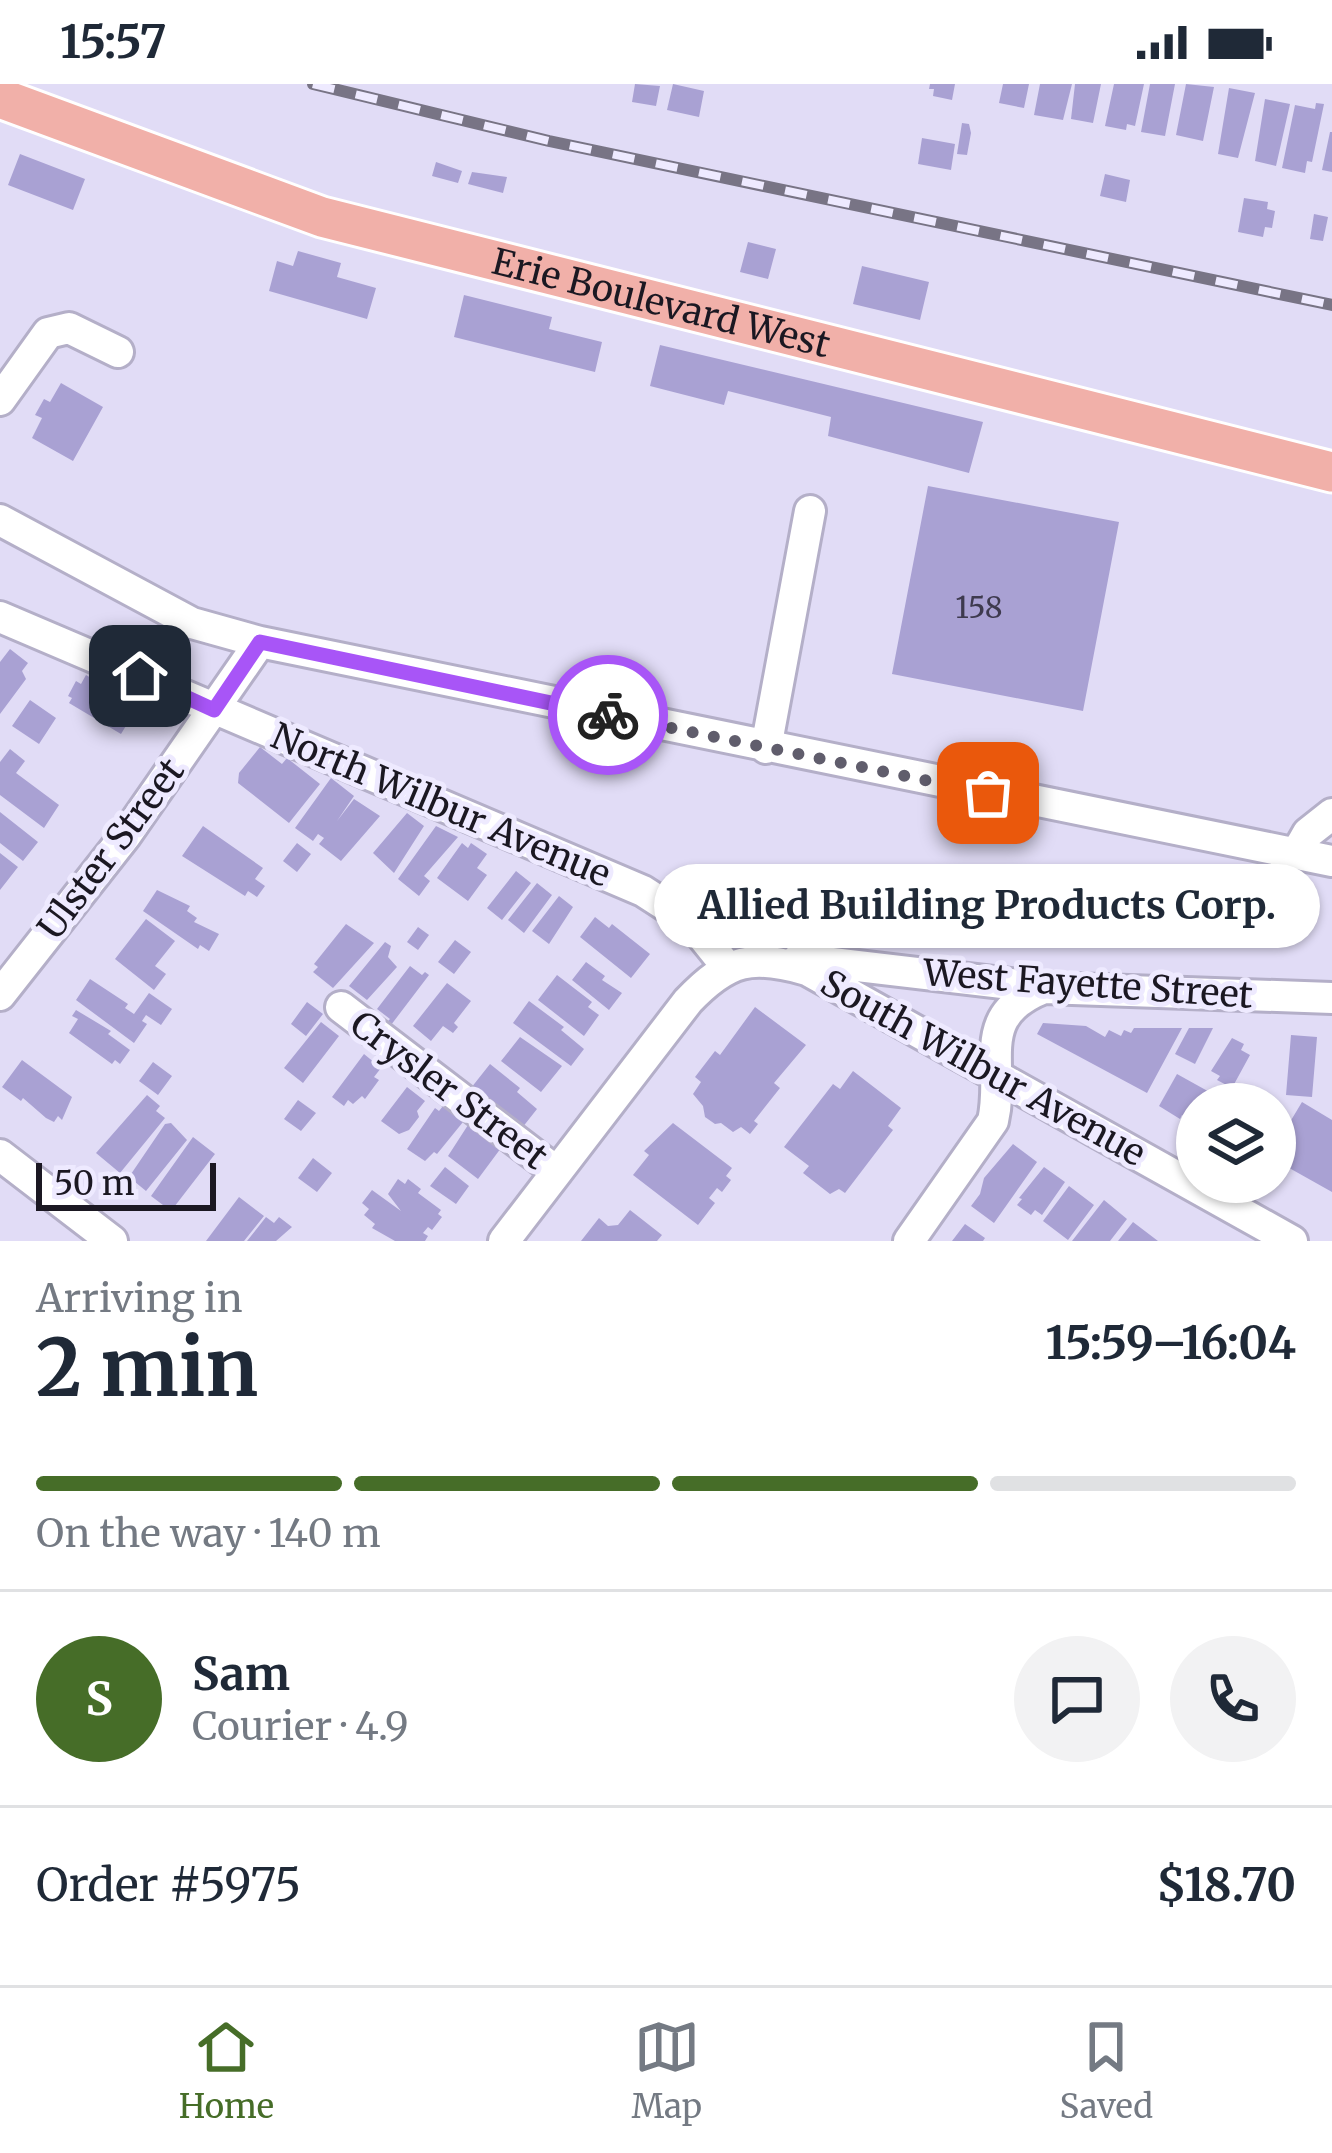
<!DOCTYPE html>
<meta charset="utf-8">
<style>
:root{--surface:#fff;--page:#f2f2f3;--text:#1f2937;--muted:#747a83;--line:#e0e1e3;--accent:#466d28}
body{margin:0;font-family:Merriweather,serif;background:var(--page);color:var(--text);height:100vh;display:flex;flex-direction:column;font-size:45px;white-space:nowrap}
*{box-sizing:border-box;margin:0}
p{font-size:39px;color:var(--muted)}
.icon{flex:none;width:66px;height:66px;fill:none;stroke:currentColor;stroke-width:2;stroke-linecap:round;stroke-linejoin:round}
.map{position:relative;height:1157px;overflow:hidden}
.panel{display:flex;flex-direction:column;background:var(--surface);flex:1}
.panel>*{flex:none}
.fabs{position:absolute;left:1176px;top:999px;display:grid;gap:24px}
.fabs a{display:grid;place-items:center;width:120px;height:120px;border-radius:50%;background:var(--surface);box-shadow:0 3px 9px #0004;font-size:60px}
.scale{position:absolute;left:36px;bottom:30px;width:180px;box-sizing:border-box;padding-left:12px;border:6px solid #1b1822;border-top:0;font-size:33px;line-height:42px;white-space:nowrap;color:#1b1822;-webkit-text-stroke:9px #eeeaff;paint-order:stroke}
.pin{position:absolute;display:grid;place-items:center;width:102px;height:102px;color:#fff;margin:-51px;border-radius:24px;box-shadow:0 6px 18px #0006}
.courier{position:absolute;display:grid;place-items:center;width:120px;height:120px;margin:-60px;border:9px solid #a855f7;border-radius:50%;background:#fff;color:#222;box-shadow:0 3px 15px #0007}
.bubble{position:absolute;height:84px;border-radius:42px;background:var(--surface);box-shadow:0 3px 9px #0004;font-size:39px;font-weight:700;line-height:84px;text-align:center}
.head em{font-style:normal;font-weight:700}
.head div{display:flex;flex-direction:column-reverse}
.head{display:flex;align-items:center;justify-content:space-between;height:204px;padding:0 36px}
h1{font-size:78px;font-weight:700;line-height:90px}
.bar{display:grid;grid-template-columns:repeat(4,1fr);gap:18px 12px;align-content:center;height:144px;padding:0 36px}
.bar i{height:15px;border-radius:9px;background:var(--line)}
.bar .on{background:var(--accent)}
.bar p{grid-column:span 4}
.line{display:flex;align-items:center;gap:30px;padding:0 36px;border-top:3px solid var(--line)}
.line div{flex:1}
.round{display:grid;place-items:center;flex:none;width:126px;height:126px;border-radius:63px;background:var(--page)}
.status{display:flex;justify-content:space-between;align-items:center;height:84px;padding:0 60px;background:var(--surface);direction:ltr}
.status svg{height:33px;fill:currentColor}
.tab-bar{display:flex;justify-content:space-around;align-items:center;height:168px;border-top:3px solid var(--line);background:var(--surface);font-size:33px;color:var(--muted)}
.tab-bar a{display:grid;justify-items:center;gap:6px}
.tab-bar .on{color:var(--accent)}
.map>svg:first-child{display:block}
.building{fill:#a9a1d3}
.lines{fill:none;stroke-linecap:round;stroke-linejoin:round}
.minor-casing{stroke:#b4afc8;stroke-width:36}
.major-casing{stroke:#fff;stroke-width:45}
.minor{stroke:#fff;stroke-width:30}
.major{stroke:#f1b0a9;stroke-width:39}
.rail-casing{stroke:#787485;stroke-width:12}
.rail{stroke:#eeeaff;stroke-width:8;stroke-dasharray:22;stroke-linecap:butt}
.done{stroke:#605d6c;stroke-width:12;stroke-dasharray:0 21.6}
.route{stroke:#a855f7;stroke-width:15}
.labels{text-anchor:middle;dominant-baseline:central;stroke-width:10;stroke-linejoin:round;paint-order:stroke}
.number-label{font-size:30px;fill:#3e3a4e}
.street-label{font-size:36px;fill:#1b1822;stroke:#eeeaff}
</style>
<div class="status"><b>15:57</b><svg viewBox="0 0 49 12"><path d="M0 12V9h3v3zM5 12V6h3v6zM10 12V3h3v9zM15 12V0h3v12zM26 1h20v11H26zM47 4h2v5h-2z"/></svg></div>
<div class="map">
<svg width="1332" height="1157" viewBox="0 0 1332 1157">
<rect width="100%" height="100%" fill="#e1dcf6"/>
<path class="building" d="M635,0L660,2L656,22L632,18Z
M673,0L704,7L699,33L667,26Z
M930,0H955L952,16L933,12L934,5H929Z
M1003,0H1029L1024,24L999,19Z
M1040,0H1072L1063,36L1034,31Z
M1075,0H1101L1093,39L1071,35Z
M1114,0H1144L1135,42L1127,40L1126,46L1105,42Z
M1150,0H1175L1165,52L1141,48Z
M1186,0L1214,3L1203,57L1176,51Z
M1229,4L1255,9L1238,74L1218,70Z
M1265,15L1290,20L1276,82L1255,77Z
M1316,19L1324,20L1312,78L1307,77L1305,89L1282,84L1295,21L1315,25Z
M962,39L969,40L971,49L967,71L957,70Z
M1330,48H1332V88L1322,86Z
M922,54L955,60L951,86L918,80Z
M20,70L85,95L73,126L8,101Z
M436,78L462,87L458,99L432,92Z
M472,88L507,93L503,109L468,100Z
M1105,90L1130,96L1126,118L1100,112Z
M1244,114L1268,118L1267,125L1275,127L1272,144L1265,143L1263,153L1238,148Z
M1314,130L1328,133L1323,157L1310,155Z
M748,158L776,165L768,195L740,188Z
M298,167L341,179L337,193L376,204L367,235L269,207L277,177L293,182Z
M862,182L929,198L920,236L853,220Z
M464,211L552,233L549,245L602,258L595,288L454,253Z
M660,261L983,338L969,389L828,352L831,333L728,307L724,321L650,302Z
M61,299L103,323L73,377L32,354L42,334L35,331L44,315L50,318Z
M928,402L1119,438L1083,627L892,590Z
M10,565L28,579L22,587L26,595L0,630V578Z
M86,591L138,622L121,650L69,619L72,614L68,612L76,597L81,600Z
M30,616L56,634L39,660L12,642Z
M260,663L282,680L287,674L320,700L289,739L238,699L239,689Z
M10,665L25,677L16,689L59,721L44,744L0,711V678Z
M331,694L354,712L337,737L354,715L380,732L341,777L319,760L324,754L318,750L313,757L295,744Z
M0,728L38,758L23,777L0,759Z
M407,729L424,742L394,789L373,769Z
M203,742L263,784L255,795L265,802L257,813L248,807L245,812L182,772Z
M436,742L458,753L424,792L430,797L419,812L398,795Z
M297,759L311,770L297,788L283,777Z
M462,759L468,764L471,759L487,770L477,784L487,791L468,817L437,794Z
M0,769L18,783L0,806Z
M516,787L531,799L502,836L487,824Z
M537,799L552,811L524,849L508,836Z
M157,806L190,822L187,827L197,834L194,838L219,850L209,867L200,861L198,865L143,827Z
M559,812L573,823L549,860L532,847Z
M595,833L609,844L612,840L650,870L631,894L580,853Z
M146,835L175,857L155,882L166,890L154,906L115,875Z
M346,840L374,859L333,904L313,888L318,883L314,880Z
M418,843L429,851L418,866L407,858Z
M455,856L471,868L454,890L438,878Z
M385,858L391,862L388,873L397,883L367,916L349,902Z
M586,878L605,892L602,896L622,909L609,926L572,896Z
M410,882L422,891L425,888L429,891L391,941L387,938L390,935L377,925Z
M557,891L592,918L588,923L599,931L584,952L538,916Z
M90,895L128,920L125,924L134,930L149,909L172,925L161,941L146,931L142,937L147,940L134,959L76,916Z
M447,899L471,917L454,939L458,943L453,949L443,942L431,957L413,942Z
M529,917L564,943L561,946L584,965L571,982L513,939Z
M307,918L323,930L306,952L291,940Z
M755,923L806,961L774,999L780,1004L754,1037L758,1040L750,1050L741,1043L733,1048L721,1039L715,1040L705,1033L703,1022L693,1010L701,998L695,993L715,967L720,971Z
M76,926L111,947L108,950L130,966L120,980L115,976L112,980L69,949L78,935L72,932Z
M321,938L339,952L303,999L284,984Z
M1043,939L1086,942L1105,953L1109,946L1121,952L1124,946L1131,949L1134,944H1182L1147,1009L1037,950Z
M1189,944H1213L1195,980L1175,970Z
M1291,951L1317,953L1312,1013L1286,1011Z
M520,953L562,982L541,1008L501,977Z
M1232,954L1244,960L1241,966L1250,971L1232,1004L1217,996L1220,992L1211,987Z
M364,970L381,984L374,993L379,996L365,1015L362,1012L353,1020L348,1016L344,1022L332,1013Z
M22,976L72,1013L62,1036L58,1032L54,1038L46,1034L23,1014L21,1017L2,1003Z
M153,978L172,992L158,1011L139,997Z
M490,980L520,1004L517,1008L537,1025L522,1044L471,1004Z
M853,987L901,1024L888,1042L893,1046L845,1109L839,1105L830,1110L803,1089L809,1082L784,1063L833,1000L840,1005Z
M1177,990L1231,1020H1197V1039L1182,1031L1180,1035L1159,1022Z
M407,1003L425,1017L417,1027L419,1033L409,1046L399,1050L381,1037Z
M147,1011L160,1022L156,1027L165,1034L120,1089L96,1069Z
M298,1016L316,1029L301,1047L284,1035Z
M1302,1018L1332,1036V1108L1275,1076V1063Z
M443,1022L463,1038L437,1070L434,1068L425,1077L407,1065L435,1024L439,1027Z
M171,1039L187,1056L146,1107L129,1093L165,1040Z
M673,1039L732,1084L726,1092L731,1096L722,1108L717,1104L709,1114L715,1119L698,1141L633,1091L649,1071L644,1067Z
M468,1041L501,1064L478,1095L448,1072Z
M193,1053L215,1070L171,1127L151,1112Z
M1013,1060L1037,1078L994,1139L971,1122L980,1110L984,1094Z
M313,1074L332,1089L317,1108L298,1094Z
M445,1083L469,1102L456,1120L430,1102Z
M1044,1083L1065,1098L1042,1131L1035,1126L1031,1131L1017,1121L1022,1115L1019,1114Z
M398,1095L405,1100L408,1095L421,1105L418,1109L441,1126L438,1130L442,1133L432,1146L428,1143L423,1149L428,1152L425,1157H395L372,1144L375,1140L364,1131L369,1125L362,1119L372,1106L401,1127L388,1110Z
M1069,1102L1094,1121L1068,1156L1043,1137Z
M239,1113L264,1132L244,1157H206Z
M1104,1116L1127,1135L1110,1157H1072Z
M630,1126L662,1151L657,1157H581L599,1134L608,1142L618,1141Z
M266,1133L274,1139L279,1133L292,1143L276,1157H247Z
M1133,1138L1158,1157H1118Z
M965,1140L985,1154L983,1157H952Z"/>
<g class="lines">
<defs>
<path id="minor" d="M0,316L48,249L69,244L118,268
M0,436L192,539L260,558L1332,777
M0,533L643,807L691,838L728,884
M766,664L810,427
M1296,770L1308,749L1332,730
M798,875L1044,904L1332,914
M0,911L126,751L260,558
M341,923L557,1088
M0,1071L112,1157
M504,1157L688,917C728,875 752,870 807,886L1292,1157
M909,1157L993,1037C1006,980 972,932 1044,904"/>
<g id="major">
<path id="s1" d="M0,14L322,133L1332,388"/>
</g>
</defs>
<use href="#minor" class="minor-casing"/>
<use href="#major" class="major-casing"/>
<use href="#minor" class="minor"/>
<use href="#major" class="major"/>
<defs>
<path id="rail" d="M313,0L549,57L1332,221"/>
</defs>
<use href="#rail" class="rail-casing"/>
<use href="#rail" class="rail"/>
</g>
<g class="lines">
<path class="done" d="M608,631L988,709"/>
<path class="route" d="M140,592L214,626L260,558L608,631"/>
</g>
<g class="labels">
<g class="number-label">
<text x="979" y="523">158</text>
</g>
<g class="street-label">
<text stroke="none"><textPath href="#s1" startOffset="693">Erie Boulevard West</textPath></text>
<text transform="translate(441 721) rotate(23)">North Wilbur Avenue</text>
<text transform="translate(111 765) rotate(-53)">Ulster Street</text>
<text transform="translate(1088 900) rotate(4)">West Fayette Street</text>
<text transform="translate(983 984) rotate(29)">South Wilbur Avenue</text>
<text transform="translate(449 1006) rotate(37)">Crysler Street</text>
</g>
</g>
</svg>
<div class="fabs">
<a><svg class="icon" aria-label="layers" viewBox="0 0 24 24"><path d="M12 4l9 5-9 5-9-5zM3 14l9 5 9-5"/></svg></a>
</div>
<div class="scale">50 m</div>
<div class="pin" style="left:988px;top:709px;background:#ea580c"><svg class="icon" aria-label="bag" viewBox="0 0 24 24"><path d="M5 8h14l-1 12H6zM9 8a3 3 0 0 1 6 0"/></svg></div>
<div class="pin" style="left:140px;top:592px;background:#1f2937"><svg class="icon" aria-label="home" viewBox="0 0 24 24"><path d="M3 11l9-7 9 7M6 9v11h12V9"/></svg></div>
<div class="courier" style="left:608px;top:631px"><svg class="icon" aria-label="bike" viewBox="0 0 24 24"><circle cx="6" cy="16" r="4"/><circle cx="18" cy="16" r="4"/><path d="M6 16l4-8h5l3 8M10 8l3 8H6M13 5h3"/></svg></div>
<div class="bubble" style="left:654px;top:780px;width:666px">Allied Building Products Corp.</div>
</div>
<section class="panel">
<div class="head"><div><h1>2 min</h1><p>Arriving in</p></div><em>15:59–16:04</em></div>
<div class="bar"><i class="on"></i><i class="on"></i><i class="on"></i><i></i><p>On the way · 140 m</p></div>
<div class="line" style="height:216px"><b class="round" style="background:var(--accent);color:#fff">S</b><div><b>Sam</b><p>Courier · 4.9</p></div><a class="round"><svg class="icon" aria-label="chat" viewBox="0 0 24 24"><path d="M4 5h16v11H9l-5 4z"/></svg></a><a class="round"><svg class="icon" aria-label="phone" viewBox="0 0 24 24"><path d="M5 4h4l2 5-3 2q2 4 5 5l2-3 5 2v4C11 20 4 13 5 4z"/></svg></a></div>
<div class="line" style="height:156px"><div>Order #5975</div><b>$18.70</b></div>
</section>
<nav class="tab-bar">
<a class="on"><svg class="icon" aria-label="home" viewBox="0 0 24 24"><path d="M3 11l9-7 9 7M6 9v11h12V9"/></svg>Home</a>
<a><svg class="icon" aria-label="map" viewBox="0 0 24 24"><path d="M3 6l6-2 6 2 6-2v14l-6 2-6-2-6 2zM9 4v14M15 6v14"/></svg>Map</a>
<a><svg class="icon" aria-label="saved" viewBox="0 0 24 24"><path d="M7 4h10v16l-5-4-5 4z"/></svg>Saved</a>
</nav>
